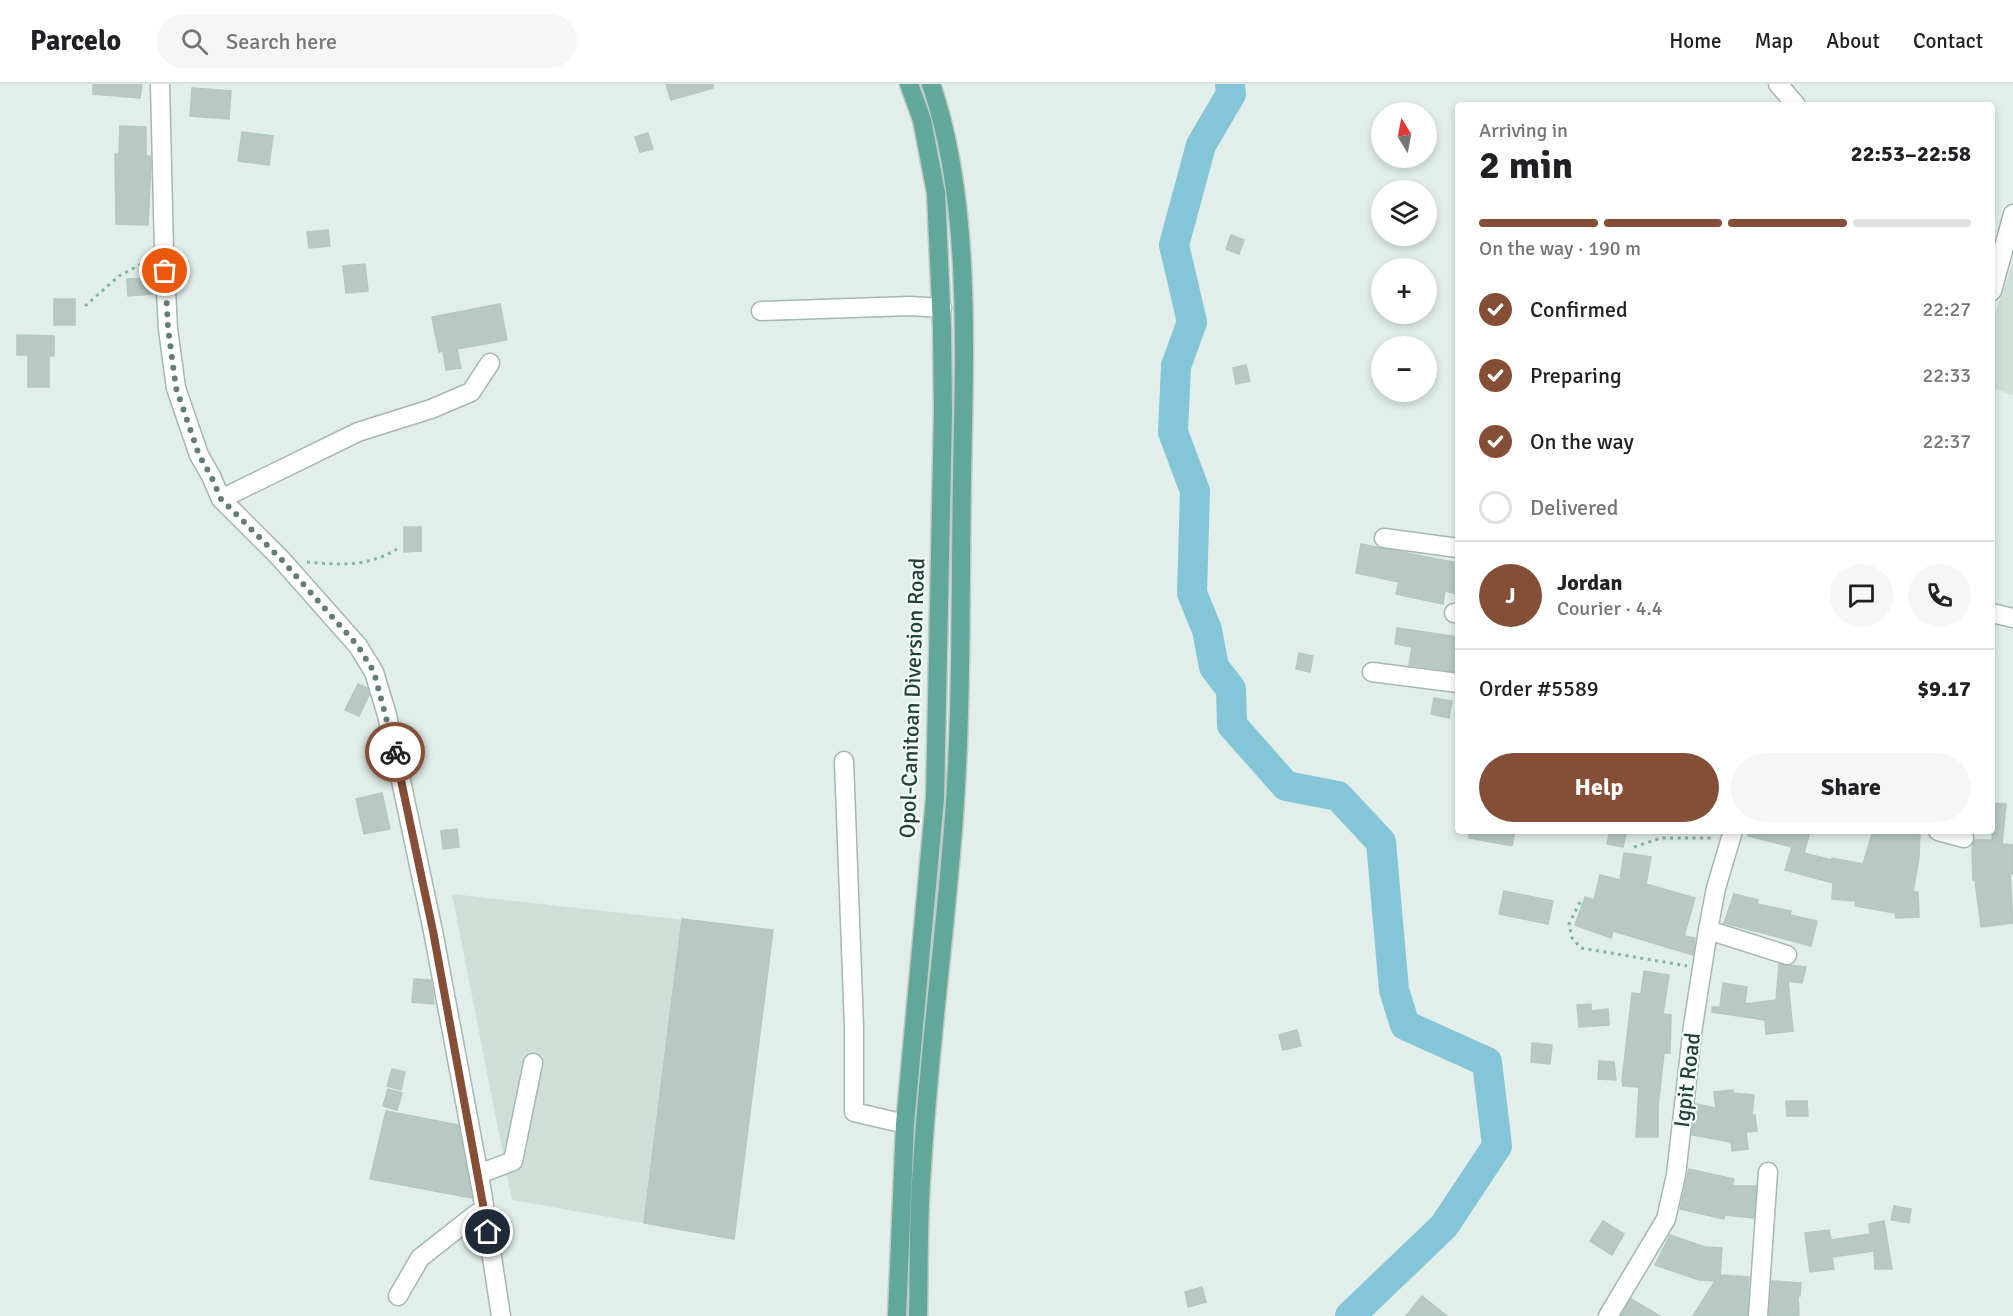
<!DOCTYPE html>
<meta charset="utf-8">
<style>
:root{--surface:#fff;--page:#f6f6f6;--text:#202124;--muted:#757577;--line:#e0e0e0;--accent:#844e37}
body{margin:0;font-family:Signika,sans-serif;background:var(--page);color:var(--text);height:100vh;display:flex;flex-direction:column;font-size:22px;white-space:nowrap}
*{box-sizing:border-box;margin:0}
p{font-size:20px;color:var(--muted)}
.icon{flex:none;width:33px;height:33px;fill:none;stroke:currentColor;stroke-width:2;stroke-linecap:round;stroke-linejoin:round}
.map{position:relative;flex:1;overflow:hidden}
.details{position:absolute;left:1455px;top:18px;width:540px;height:732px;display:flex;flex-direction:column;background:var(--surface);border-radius:6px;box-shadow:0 3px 9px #0003}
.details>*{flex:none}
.needle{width:39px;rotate:350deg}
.buttons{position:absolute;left:1371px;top:18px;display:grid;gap:12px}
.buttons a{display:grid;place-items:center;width:66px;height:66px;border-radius:50%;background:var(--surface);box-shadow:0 3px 9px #0003;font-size:30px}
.pin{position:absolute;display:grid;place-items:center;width:51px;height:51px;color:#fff;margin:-26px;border:3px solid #fff;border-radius:50%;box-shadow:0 2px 6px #0007}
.courier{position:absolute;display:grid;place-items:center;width:60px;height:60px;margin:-30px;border:4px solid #844e37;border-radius:50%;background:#fff;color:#222;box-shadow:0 2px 8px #0007}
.overview em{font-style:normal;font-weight:700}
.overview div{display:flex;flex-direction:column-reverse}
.overview{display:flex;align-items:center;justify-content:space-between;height:102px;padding:0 24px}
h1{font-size:39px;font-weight:700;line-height:45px}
.bar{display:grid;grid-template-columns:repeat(4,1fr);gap:9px 6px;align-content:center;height:72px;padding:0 24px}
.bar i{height:8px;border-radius:4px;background:var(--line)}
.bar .on{background:var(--accent)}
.bar p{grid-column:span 4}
.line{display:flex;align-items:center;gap:15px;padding:0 24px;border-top:2px solid var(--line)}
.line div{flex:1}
.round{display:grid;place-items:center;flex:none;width:63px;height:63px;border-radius:32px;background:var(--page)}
ol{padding:0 24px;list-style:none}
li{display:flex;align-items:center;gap:18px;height:66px}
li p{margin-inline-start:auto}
li .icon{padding:6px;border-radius:50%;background:var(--accent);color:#fff;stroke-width:4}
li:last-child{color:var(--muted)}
li i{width:33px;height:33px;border:3px solid var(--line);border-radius:50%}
.button{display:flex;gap:12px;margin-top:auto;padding:12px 24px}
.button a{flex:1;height:69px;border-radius:36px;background:var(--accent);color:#fff;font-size:24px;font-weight:700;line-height:69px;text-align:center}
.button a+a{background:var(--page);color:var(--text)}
header{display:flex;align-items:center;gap:36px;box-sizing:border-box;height:84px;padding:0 30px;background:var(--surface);border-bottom:2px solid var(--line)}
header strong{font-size:28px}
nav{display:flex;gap:33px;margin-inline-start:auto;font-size:21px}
.search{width:420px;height:54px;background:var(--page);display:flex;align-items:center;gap:15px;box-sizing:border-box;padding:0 21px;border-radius:33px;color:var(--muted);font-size:22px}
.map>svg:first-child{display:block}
.built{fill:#d0ded8}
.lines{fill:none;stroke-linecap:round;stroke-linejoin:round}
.river{stroke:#84c6d8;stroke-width:30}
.building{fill:#b7c9c2;stroke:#b3c8c1;stroke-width:1.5}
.minor-casing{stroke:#a4b7b1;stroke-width:21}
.major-casing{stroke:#c1cac8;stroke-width:21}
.path{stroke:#7fb5a7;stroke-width:3;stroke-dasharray:3 4.5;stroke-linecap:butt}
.minor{stroke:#fff;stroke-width:18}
.major{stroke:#61a89a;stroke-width:18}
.done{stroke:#647e77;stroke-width:6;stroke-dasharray:0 10.8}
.route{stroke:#844e37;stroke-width:8}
.labels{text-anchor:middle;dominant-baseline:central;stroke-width:4.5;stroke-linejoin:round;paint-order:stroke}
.street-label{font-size:22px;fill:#20413a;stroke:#f3faf7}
</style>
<header>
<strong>Parcelo</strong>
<div class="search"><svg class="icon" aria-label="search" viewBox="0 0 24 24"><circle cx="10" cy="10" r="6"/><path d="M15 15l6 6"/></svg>Search here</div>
<nav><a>Home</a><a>Map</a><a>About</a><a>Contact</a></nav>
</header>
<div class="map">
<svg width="2013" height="1232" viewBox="0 0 2013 1232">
<rect width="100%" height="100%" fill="#e2eee9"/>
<path class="built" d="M2013,178V311L1992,304V239Z
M452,810L773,846L734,1155L512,1116Z"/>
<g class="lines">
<path class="river" d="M1230,0L1231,10L1201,61L1174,161L1192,238L1176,282L1173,348L1195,407L1192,509L1207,546L1214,583L1231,605L1232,641L1286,702L1338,712L1381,758L1394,906L1405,941L1487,978L1497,1062L1444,1142L1350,1232"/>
</g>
<path class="building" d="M93,0H142L140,14L93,10Z
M666,0H713V4L671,16Z
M192,4L231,7L229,35L190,32Z
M120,42L146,43V72H150L151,78L148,141L116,140L115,70H119Z
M242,48L273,52L269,81L238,77Z
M648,49L653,65L640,68L635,53Z
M328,146L330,162L309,164L307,148Z
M1231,151L1244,156L1239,170L1226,165Z
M365,180L368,207L346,209L343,182Z
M152,194L153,210L128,212L127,195Z
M54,215H75V241H54Z
M500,220L507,256L457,265L461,284L446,286L443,267L439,268L432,233Z
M17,251L54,252V272H49V303H28V271H17Z
M1246,281L1250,297L1236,300L1233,284Z
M404,443H421V467L404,468Z
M1361,460L1458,479V510L1445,507L1443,520L1396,510L1399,498L1356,489Z
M1397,544L1458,553V588L1409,581L1412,563L1395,560Z
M1299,569L1313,572L1310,588L1296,585Z
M358,600L367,604L369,611L359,632L345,626Z
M1434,614L1452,617L1449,634L1431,630Z
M382,709L390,745L364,750L356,715Z
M1992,719L2006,720L2002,760L2013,761V790H2010L2013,839L1981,843L1975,796H1973L1972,762L1975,756H1992Z
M457,745L459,763L443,765L441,747Z
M1469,747H1515L1512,762L1469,754Z
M1610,747H1627L1623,763L1607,760Z
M1749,747H1810L1804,769L1831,776L1832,774L1863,780L1873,747H1920L1919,773L1913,808H1918L1919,833L1896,834L1895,829L1855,822L1856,817L1832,815L1833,799L1785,786L1792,763L1748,752Z
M1624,769L1651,773L1646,800L1695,814L1684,852L1695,854L1693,871L1613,847L1611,854L1575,841L1585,813L1594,816L1600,791L1620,796Z
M1504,807L1553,817L1548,840L1499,830Z
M1734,810L1758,816L1757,820L1791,827L1790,831L1817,837L1811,862L1724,839Z
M682,835L773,846L734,1155L644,1139Z
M1779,880L1806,883L1802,899L1788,897L1793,947L1766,950L1765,936L1712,928V923H1720L1723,899L1747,903L1745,920L1776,916Z
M1644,887L1669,891L1663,930L1671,931L1670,969H1664L1658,1023V1053H1636L1639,1003L1623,1002L1622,997L1632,909L1641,910Z
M414,895L431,896L434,920L412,918Z
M1591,920V927L1608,925L1609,941L1579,943L1577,921Z
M1297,946L1301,962L1283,966L1279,951Z
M1532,959L1552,961L1550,980L1531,978Z
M1599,977L1614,978L1616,996L1598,995Z
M392,985L405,988L401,1006L387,1002Z
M388,1005L402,1009L397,1026L383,1022Z
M1733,1006V1009L1754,1011L1752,1031H1755L1757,1047L1746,1048L1748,1065L1732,1067L1731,1058L1692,1051L1695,1020L1716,1024L1714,1008Z
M1786,1017H1807L1808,1032H1787Z
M386,1027L458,1041L472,1114L370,1095Z
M1689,1085L1734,1095L1732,1102H1756L1754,1134L1725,1131L1724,1135L1680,1125Z
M1894,1122L1911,1125L1909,1139L1891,1136Z
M1603,1137L1624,1150L1612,1171L1590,1157Z
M1884,1137L1892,1185H1875L1874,1167L1832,1173L1834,1185L1810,1188L1805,1149L1829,1146L1831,1156L1870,1150L1869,1140Z
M1670,1151L1705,1163L1722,1164L1720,1191L1749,1193L1747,1232H1693L1715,1197L1699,1196L1655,1181Z
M1772,1197L1801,1199L1800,1212H1798L1799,1232H1769Z
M1202,1203L1206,1218L1188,1223L1185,1208Z
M1422,1212L1447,1232H1406Z
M1631,1215L1660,1232H1621Z"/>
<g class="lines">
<defs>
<path id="minor" d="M160,0L164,167L168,245L176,304L199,371L211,392L221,415L281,475L358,562L374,588L387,631L433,847L482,1108L501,1232
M1778,0L1796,21
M1992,207L2013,130
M761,227L910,222L942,224
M221,415L358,348L431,325L471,308L490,279
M1384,454L1458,464
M1454,529H1458
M1992,529L2013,534
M1372,588L1458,599
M844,677L854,943V1028L905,1040
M1938,747L1964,754
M1708,846L1787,871
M479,1090L513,1077L533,979
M398,1212L420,1174L476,1130L485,1127
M1608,1232L1666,1135L1676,1091L1693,942L1708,846L1716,804L1733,747
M1758,1232L1768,1088"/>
<path id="major" d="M897,1232L905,1040L935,714L943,328L942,244L936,109L922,36L909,0
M918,1232C919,1182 918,1132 922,1083C929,961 947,840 955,718C962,610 960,502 962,394C964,270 972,118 931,0"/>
</defs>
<use href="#minor" class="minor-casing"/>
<use href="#major" class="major-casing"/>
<path class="path" d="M85,222L119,192L149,176
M307,478C339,481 368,483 397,465
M1634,763L1661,754H1714
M1580,818L1569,840L1572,854L1581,864L1687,882"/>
<use href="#minor" class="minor"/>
<use href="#major" class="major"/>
</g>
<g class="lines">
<path class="done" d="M165,187L168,244L176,304L199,371L211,392L221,415L281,475L358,562L374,588L395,668"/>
<path class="route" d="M395,668L433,847L488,1148"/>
</g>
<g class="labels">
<g class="street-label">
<text transform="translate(912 614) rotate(-88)">Opol-Canitoan Diversion Road</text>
<text transform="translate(1687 996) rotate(-83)">Igpit Road</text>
</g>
</g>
</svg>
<div class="buttons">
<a><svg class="needle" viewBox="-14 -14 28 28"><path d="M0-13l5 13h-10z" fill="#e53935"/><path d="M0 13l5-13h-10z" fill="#757577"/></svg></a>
<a><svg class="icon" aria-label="layers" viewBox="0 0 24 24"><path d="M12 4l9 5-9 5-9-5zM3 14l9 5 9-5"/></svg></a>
<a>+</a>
<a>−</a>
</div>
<div class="pin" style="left:165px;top:187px;background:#ea580c"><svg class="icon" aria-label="bag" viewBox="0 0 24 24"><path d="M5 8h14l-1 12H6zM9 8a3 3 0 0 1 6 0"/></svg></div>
<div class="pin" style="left:488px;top:1148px;background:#1f2937"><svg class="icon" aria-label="home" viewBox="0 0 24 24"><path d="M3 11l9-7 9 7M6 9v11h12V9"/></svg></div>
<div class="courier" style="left:395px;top:668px"><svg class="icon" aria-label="bike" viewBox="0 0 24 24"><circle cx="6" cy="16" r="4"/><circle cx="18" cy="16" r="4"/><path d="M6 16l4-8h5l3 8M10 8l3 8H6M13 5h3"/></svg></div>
<section class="details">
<div class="overview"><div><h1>2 min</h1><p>Arriving in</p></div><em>22:53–22:58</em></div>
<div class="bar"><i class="on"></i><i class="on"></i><i class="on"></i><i></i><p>On the way · 190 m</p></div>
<ol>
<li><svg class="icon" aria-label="check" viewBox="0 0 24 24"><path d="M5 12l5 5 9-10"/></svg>Confirmed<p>22:27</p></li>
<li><svg class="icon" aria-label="check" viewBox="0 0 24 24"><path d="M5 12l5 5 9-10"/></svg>Preparing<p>22:33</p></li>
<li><svg class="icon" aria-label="check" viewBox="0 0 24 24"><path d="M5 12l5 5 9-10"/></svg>On the way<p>22:37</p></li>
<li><i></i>Delivered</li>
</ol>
<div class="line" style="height:108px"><b class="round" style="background:var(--accent);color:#fff">J</b><div><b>Jordan</b><p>Courier · 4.4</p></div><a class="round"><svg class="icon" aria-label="chat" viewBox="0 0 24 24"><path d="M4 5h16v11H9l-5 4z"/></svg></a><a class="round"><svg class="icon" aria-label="phone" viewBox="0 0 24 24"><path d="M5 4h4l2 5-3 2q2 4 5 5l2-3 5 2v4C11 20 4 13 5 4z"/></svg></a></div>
<div class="line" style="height:78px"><div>Order #5589</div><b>$9.17</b></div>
<div class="button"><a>Help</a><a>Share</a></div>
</section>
</div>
